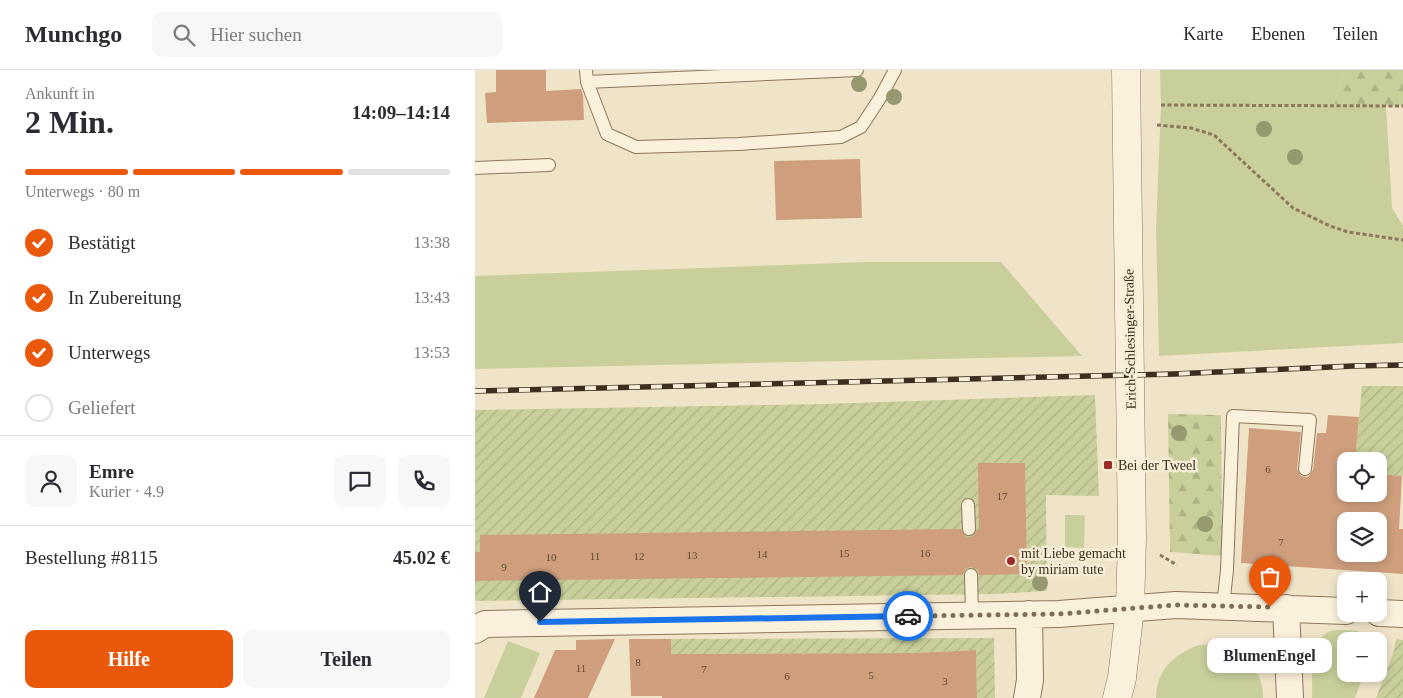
<!DOCTYPE html>
<html lang="de">
<meta charset="utf-8">
<style>
:root{--surface:#fff;--page:#f7f7f7;--text:#2b2b33;--muted:#7c7c81;--line:#e1e1e2;--accent:#ea580c}
body{margin:0;font-family:"Times New Roman",serif;background:var(--page);color:var(--text);height:100vh;display:flex;flex-direction:column;font-size:19px;white-space:nowrap}
*{box-sizing:border-box;margin:0}
p{font-size:16px;color:var(--muted)}
.icon{flex:none;width:28px;height:28px;fill:none;stroke:currentColor;stroke-width:2;stroke-linecap:round;stroke-linejoin:round}
.map{position:relative;flex:1;overflow:hidden}
.drawer{display:flex;flex-direction:column;background:var(--surface);width:475px}
.drawer>*{flex:none}
.fabs{position:absolute;left:862px;top:382px;display:grid;gap:10px}
.fabs a{display:grid;place-items:center;width:50px;height:50px;border-radius:10px;background:var(--surface);box-shadow:0 2px 8px #0003;font-size:25px}
.pin{position:absolute;display:grid;place-items:center;width:42px;height:42px;color:#fff;margin:-51px -21px;border-radius:50% 50% 50% 0;rotate:-45deg;box-shadow:0 0 5px #0007}
.pin .icon{rotate:45deg}
.courier{position:absolute;display:grid;place-items:center;width:50px;height:50px;margin:-25px;border:4px solid #1a73e8;border-radius:50%;background:#fff;color:#222;box-shadow:0 1px 6px #0007}
.bubble{position:absolute;height:35px;border-radius:10px;background:var(--surface);box-shadow:0 2px 8px #0003;font-size:16px;font-weight:600;line-height:35px;text-align:center}
.summary em{font-style:normal;font-weight:600}
.summary div{display:flex;flex-direction:column-reverse}
.summary{display:flex;align-items:center;justify-content:space-between;height:85px;padding:0 25px}
h1{font-size:32px;font-weight:600;line-height:38px}
.bar{display:grid;grid-template-columns:repeat(4,1fr);gap:8px 5px;align-content:center;height:60px;padding:0 25px}
.bar i{height:6px;border-radius:4px;background:var(--line)}
.bar .on{background:var(--accent)}
.bar p{grid-column:span 4}
.line{display:flex;align-items:center;gap:12px;padding:0 25px;border-top:1px solid var(--line)}
.line div{flex:1}
.round{display:grid;place-items:center;flex:none;width:52px;height:52px;border-radius:10px;background:var(--page)}
ol{padding:0 25px;list-style:none}
li{display:flex;align-items:center;gap:15px;height:55px}
li p{margin-inline-start:auto}
li .icon{padding:5px;border-radius:50%;background:var(--accent);color:#fff;stroke-width:4}
li:last-child{color:var(--muted)}
li i{width:28px;height:28px;border:2px solid var(--line);border-radius:50%}
.button{display:flex;gap:10px;margin-top:auto;padding:10px 25px}
.button a{flex:1;height:58px;border-radius:10px;background:var(--accent);color:#fff;font-size:20px;font-weight:600;line-height:58px;text-align:center}
.button a+a{background:var(--page);color:var(--text)}
header{display:flex;align-items:center;gap:30px;box-sizing:border-box;height:70px;padding:0 25px;background:var(--surface);border-bottom:1px solid var(--line)}
header strong{font-size:24px}
nav{display:flex;gap:28px;margin-inline-start:auto;font-size:18px}
.search{width:350px;height:45px;background:var(--page);display:flex;align-items:center;gap:12px;box-sizing:border-box;padding:0 18px;border-radius:10px;color:var(--muted);font-size:19px}
main{display:flex;flex:1;min-height:0}
.map>svg:first-child{display:block}
.grass{fill:#c9cf9b}
.forest{fill:url(#forest-firs)}
.garden{fill:url(#garden-furrows)}
.building{fill:#cf9f7d;fill-rule:evenodd}
.lines{fill:none;stroke-linecap:round;stroke-linejoin:round}
.service-casing{stroke:#8d765c;stroke-width:14}
.minor-casing{stroke:#8d765c;stroke-width:28}
.tertiary-casing{stroke:#8d765c;stroke-width:29}
.path{stroke:#8d765c;stroke-width:3;stroke-dasharray:4 2.5;stroke-linecap:butt}
.service{stroke:#faf1dc;stroke-width:12}
.minor{stroke:#faf1dc;stroke-width:26}
.tertiary{stroke:#faf1dc;stroke-width:28}
.rail-casing{stroke:#3d2e20;stroke-width:5.5}
.rail{stroke:#f7eed8;stroke-width:4;stroke-dasharray:11;stroke-linecap:butt}
.tree{fill:#96986f}
.done{stroke:#7c6e5b;stroke-width:5;stroke-dasharray:0 9}
.route{stroke:#1a73e8;stroke-width:6}
.poi-dot{fill:#9e2a2b;stroke:#f7eed8;stroke-width:2}
.labels{text-anchor:middle;dominant-baseline:central;stroke-width:5;stroke-linejoin:round;paint-order:stroke}
.number-label{font-size:11px;fill:#624a37}
.street-label{font-size:14px;fill:#3d2e20;stroke:#f7eed8}
.poi-label{font-size:14px;fill:#3d2e20;stroke:#f7eed8;text-anchor:start}
</style>
<header>
<strong>Munchgo</strong>
<div class="search"><svg class="icon" aria-label="search" viewBox="0 0 24 24"><circle cx="10" cy="10" r="6"/><path d="M15 15l6 6"/></svg>Hier suchen</div>
<nav><a>Karte</a><a>Ebenen</a><a>Teilen</a></nav>
</header>
<main>
<section class="drawer">
<div class="summary"><div><h1>2 Min.</h1><p>Ankunft in</p></div><em>14:09–14:14</em></div>
<div class="bar"><i class="on"></i><i class="on"></i><i class="on"></i><i></i><p>Unterwegs · 80 m</p></div>
<ol>
<li><svg class="icon" aria-label="check" viewBox="0 0 24 24"><path d="M5 12l5 5 9-10"/></svg>Bestätigt<p>13:38</p></li>
<li><svg class="icon" aria-label="check" viewBox="0 0 24 24"><path d="M5 12l5 5 9-10"/></svg>In Zubereitung<p>13:43</p></li>
<li><svg class="icon" aria-label="check" viewBox="0 0 24 24"><path d="M5 12l5 5 9-10"/></svg>Unterwegs<p>13:53</p></li>
<li><i></i>Geliefert</li>
</ol>
<div class="line" style="height:90px"><a class="round"><svg class="icon" aria-label="person" viewBox="0 0 24 24"><circle cx="12" cy="8" r="4"/><path d="M4 21q1-7 8-7t8 7"/></svg></a><div><b>Emre</b><p>Kurier · 4.9</p></div><a class="round"><svg class="icon" aria-label="chat" viewBox="0 0 24 24"><path d="M4 5h16v11H9l-5 4z"/></svg></a><a class="round"><svg class="icon" aria-label="phone" viewBox="0 0 24 24"><path d="M5 4h4l2 5-3 2q2 4 5 5l2-3 5 2v4C11 20 4 13 5 4z"/></svg></a></div>
<div class="line" style="height:65px"><div>Bestellung #8115</div><b>45.02 €</b></div>
<div class="button"><a>Hilfe</a><a>Teilen</a></div>
</section>
<div class="map">
<svg width="928" height="628" viewBox="0 0 928 628">
<defs>
<pattern id="forest-firs" width="22" height="20" patternUnits="userSpaceOnUse" patternTransform="scale(1.25)"><rect width="22" height="20" fill="#c9cf9b"/><path d="M5 1l3.5 6h-7zM16 11l3.5 6h-7z" fill="#aeb285"/></pattern>
<pattern id="garden-furrows" width="10" height="10" patternUnits="userSpaceOnUse" patternTransform="scale(1.25)"><rect width="10" height="10" fill="#c9cf9b"/><path d="M-1 1l2-2M0 10L10 0M9 11l2-2" fill="none" stroke="#aeb285"/></pattern>
</defs>
<rect width="100%" height="100%" fill="#f0e4c8"/>
<path class="grass" d="M685,0H868L859,36H911L917,138L928,156V273L684,286L681,159L686,35Z
M391,192H526L607,286L0,299V206Z
M590,445H610L609,478L590,477Z
M869,560L883,561L892,571H871V604H889L880,628H837C838,608 833,573 853,562C857,560 864,560 869,560Z
M33,571L65,583L46,628H9Z
M723,575C730,575 737,574 743,575C769,580 789,601 788,628H681C682,599 698,586 723,575Z"/>
<path class="forest" d="M868,0H928V36H859Z
M693,344L746,345L747,486L695,482Z"/>
<path class="garden" d="M887,316H928V406L911,405L908,455H904V451H871L870,453L872,424H904V391H880Z
M620,325L624,426L571,425L572,521L519,524L0,531V340L349,334Z
M519,568L520,628H502L501,580L438,583L196,584V569Z
M921,569L928,570V628H901L918,584Z"/>
<path class="building" d="M21,0H71V21L106,19L108,25L109,50L12,53L10,23L21,22Z
M385,89L387,148L301,150L299,91Z
M853,345L884,347L880,391H871V424H904V404L927,406L924,459H928V504L766,493L774,358L826,362L822,399L826,406L833,407L838,400L842,363H851ZM871,451H904V484H871Z
M503,393H550L552,504L504,505L503,500L496,497L491,498L488,505L0,511V481L5,483V465L486,459L490,466L495,467L499,466L502,460H504Z
M140,569L113,628H59L80,580H101V570Z
M154,569H196V584L438,583L501,580L502,628H187V626H156Z"/>
<g class="lines">
<defs>
<path id="service" d="M111,0L112,12L132,64L161,77L264,74L366,67L386,57L405,28L420,0
M112,12L382,0
M0,98L74,95
M493,435L494,459
M496,505L497,545
M748,536L752,500L758,346L835,350L830,399"/>
<path id="minor" d="M811,538L815,628
M904,543L928,544
M0,560L10,554L584,544L701,535L871,541
M552,628L555,610L554,544"/>
<path id="tertiary" d="M642,628L647,608L655,538L657,468L651,0"/>
</defs>
<use href="#service" class="service-casing"/>
<use href="#minor" class="minor-casing"/>
<use href="#tertiary" class="tertiary-casing"/>
<path class="path" d="M686,35L928,36
M682,55L716,58L739,65L818,138L855,156L873,162L928,170
M685,485L702,495"/>
<use href="#service" class="service"/>
<use href="#minor" class="minor"/>
<use href="#tertiary" class="tertiary"/>
<defs>
<path id="rail" d="M0,321L699,304L878,296L928,295"/>
</defs>
<use href="#rail" class="rail-casing"/>
<use href="#rail" class="rail"/>
</g>
<g class="tree">
<circle cx="384" cy="14" r="8"/>
<circle cx="419" cy="27" r="8"/>
<circle cx="789" cy="59" r="8"/>
<circle cx="820" cy="87" r="8"/>
<circle cx="704" cy="363" r="8"/>
<circle cx="730" cy="454" r="8"/>
<circle cx="565" cy="513" r="8"/>
</g>
<g class="lines">
<path class="done" d="M433,546L584,544L700,535L795,537"/>
<path class="route" d="M65,552L433,546"/>
</g>
<g class="poi-dot">
<rect x="628" y="390" width="10" height="10" rx="2.5"/>
<circle cx="536" cy="491" r="5"/>
</g>
<g class="labels">
<g class="number-label">
<text x="793" y="399">6</text>
<text x="527" y="426">17</text>
<text x="806" y="472">7</text>
<text x="369" y="483">15</text>
<text x="450" y="483">16</text>
<text x="287" y="484">14</text>
<text x="217" y="485">13</text>
<text x="120" y="486">11</text>
<text x="164" y="486">12</text>
<text x="76" y="487">10</text>
<text x="29" y="497">9</text>
<text x="163" y="592">8</text>
<text x="106" y="598">11</text>
<text x="229" y="599">7</text>
<text x="396" y="605">5</text>
<text x="312" y="606">6</text>
<text x="470" y="611">3</text>
</g>
<g class="street-label">
<text transform="translate(655 269) rotate(-91)">Erich-Schlesinger-Straße</text>
</g>
<g class="poi-label">
<text x="643" y="395">Bei der Tweel</text>
<text x="546" y="483">mit Liebe gemacht<tspan x="546" dy="16">by miriam tute</tspan></text>
</g>
</g>
</svg>
<div class="fabs">
<a><svg class="icon" aria-label="locate" viewBox="0 0 24 24"><circle cx="12" cy="12" r="6"/><path d="M12 2v4M12 18v4M2 12h4M18 12h4"/></svg></a>
<a><svg class="icon" aria-label="layers" viewBox="0 0 24 24"><path d="M12 4l9 5-9 5-9-5zM3 14l9 5 9-5"/></svg></a>
<a>+</a>
<a>−</a>
</div>
<div class="pin" style="left:795px;top:537px;background:#ea580c"><svg class="icon" aria-label="bag" viewBox="0 0 24 24"><path d="M5 8h14l-1 12H6zM9 8a3 3 0 0 1 6 0"/></svg></div>
<div class="pin" style="left:65px;top:552px;background:#1f2937"><svg class="icon" aria-label="home" viewBox="0 0 24 24"><path d="M3 11l9-7 9 7M6 9v11h12V9"/></svg></div>
<div class="courier" style="left:433px;top:546px"><svg class="icon" aria-label="car" viewBox="0 0 24 24"><path d="M5 17H2v-5l4-1 3-4h7l3 4 3 1v5h-3M9 17h6M6 11h13"/><circle cx="7" cy="17" r="2"/><circle cx="17" cy="17" r="2"/></svg></div>
<div class="bubble" style="left:732px;top:568px;width:125px">BlumenEngel</div>
</div>
</main>
